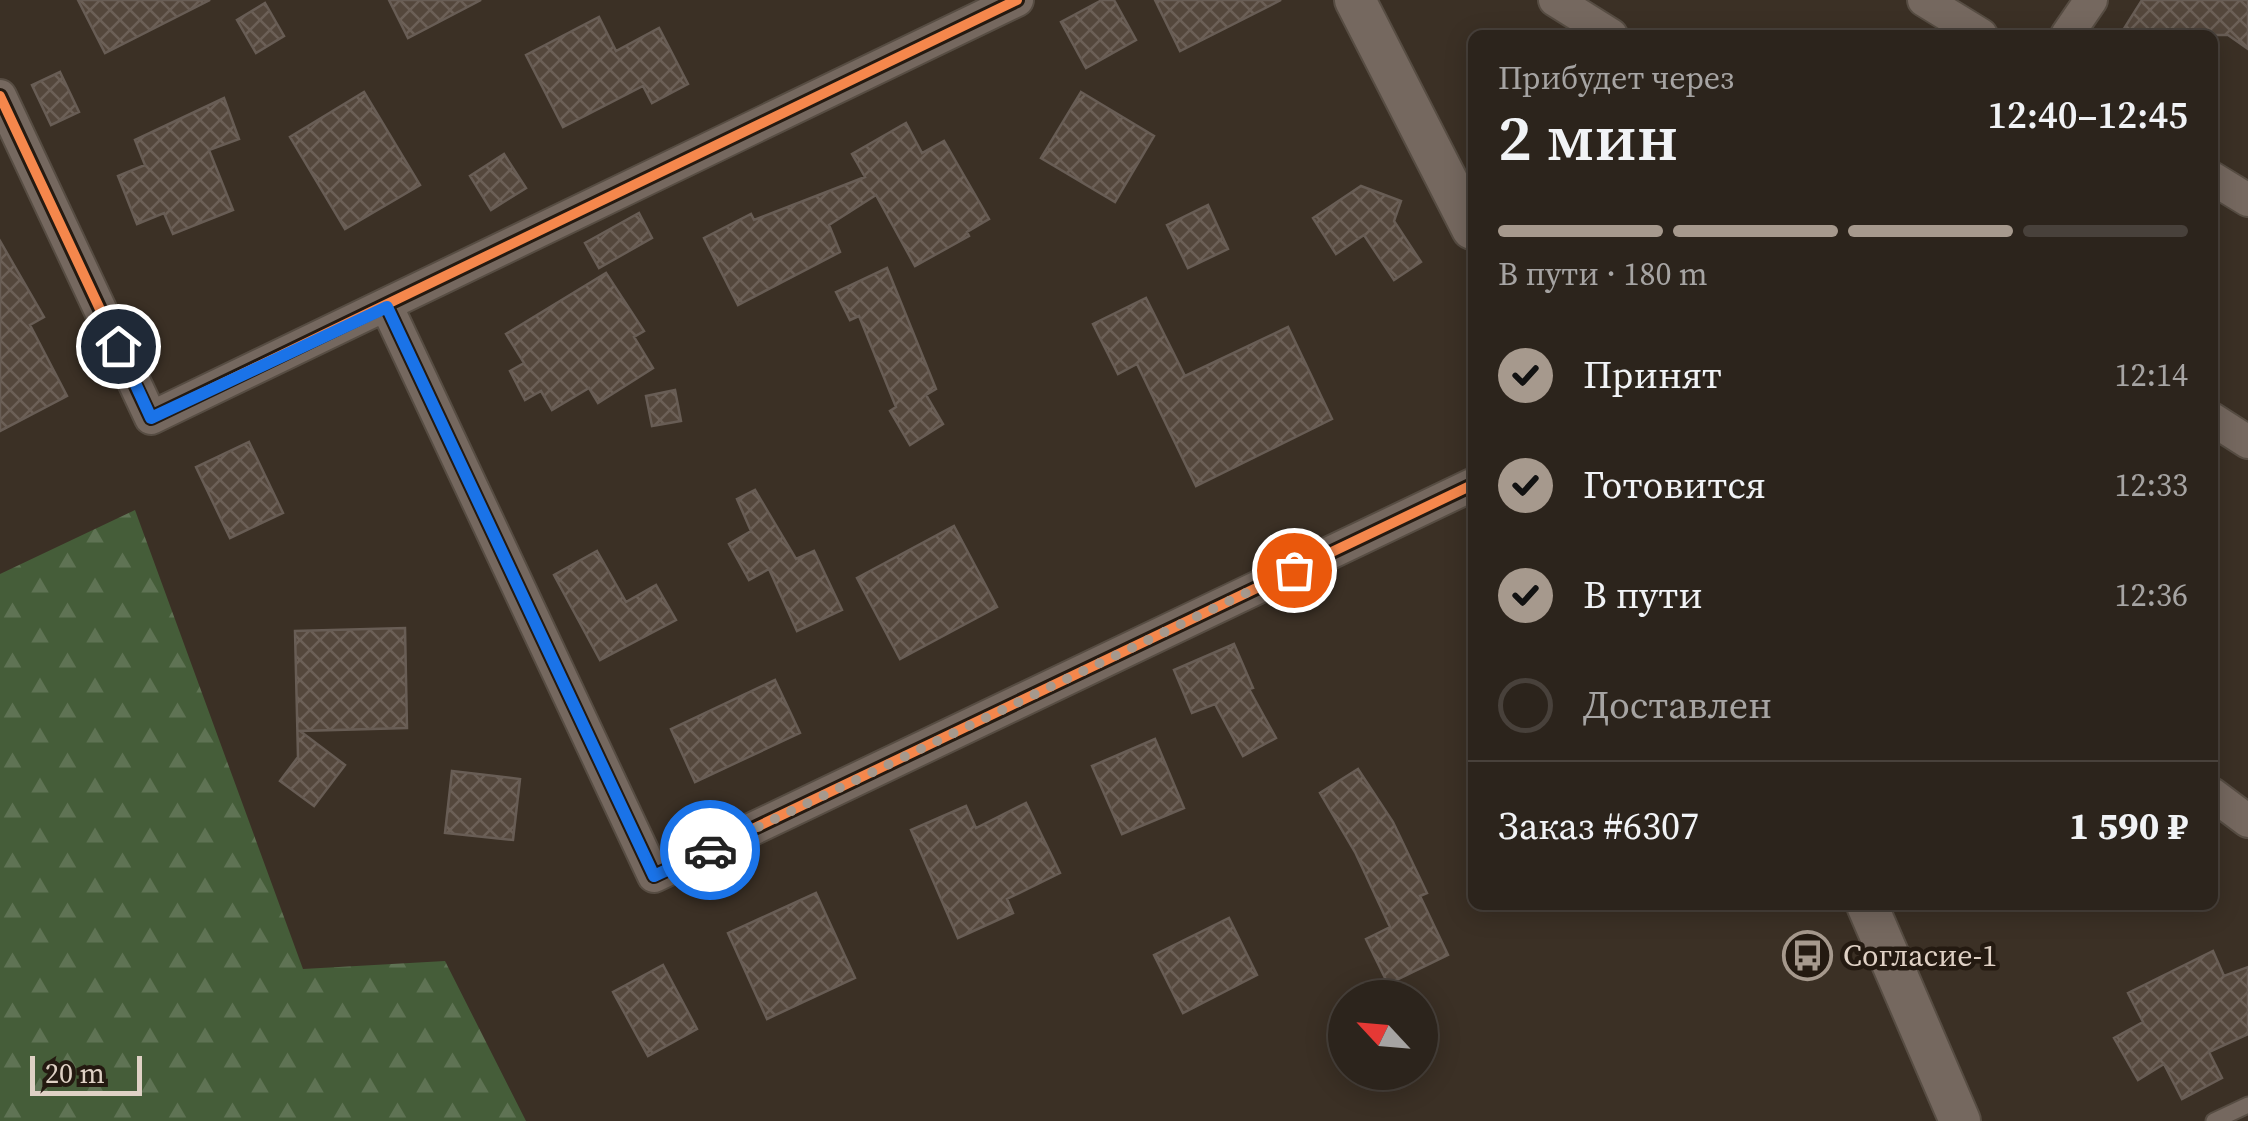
<!DOCTYPE html>
<html lang="ru">
<meta charset="utf-8">
<style>
:root{--surface:#2c241c;--page:#383029;--text:#f1f3f6;--muted:#a6a4a3;--line:#48413b;--accent:#a6998d}
body{margin:0;font-family:"Source Serif 4",serif;background:var(--page);color:var(--text);height:100vh;display:flex;flex-direction:column;font-size:38px;white-space:nowrap}
*{box-sizing:border-box;margin:0}
p{font-size:32px;color:var(--muted)}
.icon{flex:none;width:55px;height:55px;fill:none;stroke:currentColor;stroke-width:2;stroke-linecap:round;stroke-linejoin:round}
.map{position:relative;flex:1;overflow:hidden}
.drawer{position:absolute;left:1468px;top:30px;width:750px;height:880px;display:flex;flex-direction:column;background:var(--surface);border-radius:15px;box-shadow:0 5px 25px #0003,0 0 0 2px var(--line)}
.drawer>*{flex:none}
.needle{width:65px;rotate:296deg}
.fabs{position:absolute;left:1328px;top:980px;display:grid;gap:20px}
.fabs a{display:grid;place-items:center;width:110px;height:110px;border-radius:50%;background:var(--surface);box-shadow:0 5px 25px #0003,0 0 0 2px var(--line);font-size:50px}
.scale{position:absolute;left:30px;bottom:25px;width:112px;box-sizing:border-box;padding-left:10px;border:5px solid #dfd1c5;border-top:0;font-size:28px;line-height:35px;white-space:nowrap;color:#dfd1c5;-webkit-text-stroke:8px #241a11;paint-order:stroke}
.pin{position:absolute;display:grid;place-items:center;width:85px;height:85px;color:#fff;margin:-42px;border:5px solid #fff;border-radius:50%;box-shadow:0 2px 10px #0007}
.courier{position:absolute;display:grid;place-items:center;width:100px;height:100px;margin:-50px;border:8px solid #1a73e8;border-radius:50%;background:#fff;color:#222;box-shadow:0 2px 12px #0007}
.overview em{font-style:normal;font-weight:600}
.overview div{display:flex;flex-direction:column-reverse}
.overview{display:flex;align-items:center;justify-content:space-between;height:170px;padding:0 30px}
h1{font-size:65px;font-weight:600;line-height:75px}
.bar{display:grid;grid-template-columns:repeat(4,1fr);gap:15px 10px;align-content:center;height:120px;padding:0 30px}
.bar i{height:12px;border-radius:8px;background:var(--line)}
.bar .active{background:var(--accent)}
.bar p{grid-column:span 4}
.line{display:flex;align-items:center;gap:25px;padding:0 30px;border-top:2px solid var(--line)}
.line div{flex:1}
ol{padding:0 30px;list-style:none}
li{display:flex;align-items:center;gap:30px;height:110px}
li p{margin-inline-start:auto}
li .icon{padding:10px;border-radius:50%;background:var(--accent);color:#111;stroke-width:4}
li:last-child{color:var(--muted)}
li i{width:55px;height:55px;border:5px solid var(--line);border-radius:50%}
.map>svg:first-child{display:block}
.forest{fill:url(#forest-firs)}
.building{fill:url(#building-cross-hatch);stroke:#685d55;stroke-width:2.5}
.lines{fill:none;stroke-linecap:round;stroke-linejoin:round}
.service-casing{stroke:#574d43;stroke-width:19}
.minor-casing{stroke:#574d43;stroke-width:36}
.tertiary-casing{stroke:#574d43;stroke-width:44}
.service{stroke:#75685f;stroke-width:15}
.minor{stroke:#75685f;stroke-width:32}
.tertiary{stroke:#75685f;stroke-width:40}
.cycleway-casing{stroke:#241a11;stroke-width:16}
.cycleway{stroke:#f5874c;stroke-width:10}
.done{stroke:#a6998d;stroke-width:10;stroke-dasharray:0 18}
.route{stroke:#1a73e8;stroke-width:12}
.labels{text-anchor:middle;dominant-baseline:central;stroke-width:9;stroke-linejoin:round;paint-order:stroke}
.poi-label{font-size:30px;fill:#dfd1c5;stroke:#241a11;text-anchor:start}
</style>
<div class="map">
<svg width="2248" height="1121" viewBox="0 0 2248 1121">
<defs>
<pattern id="forest-firs" width="22" height="20" patternUnits="userSpaceOnUse" patternTransform="scale(2.5)"><rect width="22" height="20" fill="#455d39"/><path d="M5 1l3.5 6h-7zM16 11l3.5 6h-7z" fill="#5f7354"/></pattern>
<pattern id="building-cross-hatch" width="8" height="8" patternUnits="userSpaceOnUse" patternTransform="scale(2.5)"><rect width="8" height="8" fill="#54473c"/><path d="M0 0l8 8M0 8l8-8" fill="none" stroke="#6c6057"/></pattern>
</defs>
<rect width="100%" height="100%" fill="#3b3025"/>
<path class="forest" d="M135,510L303,969L445,961L526,1121H0V574Z"/>
<path class="building" d="M78,0H210L105,53Z
M389,0H481L408,38Z
M1102,0H1114L1136,40L1086,68L1061,22Z
M1155,0H1281L1180,51Z
M2142,0H2248V49L2228,35H2120Z
M265,3L284,36L256,53L237,20Z
M599,17L616,51L659,28L688,84L652,103L643,86L563,127L526,55Z
M60,72L79,112L51,125L32,85Z
M364,92L420,185L345,229L290,137Z
M1081,92L1154,136L1115,202L1041,158Z
M224,98L239,139L209,150L233,210L173,234L164,213L137,224L118,176L145,165L135,140Z
M906,123L922,153L944,141L989,219L967,232L969,236L915,266L876,195L829,225L840,252L738,305L704,238L751,214L754,220L865,177L852,154Z
M504,154L526,188L491,210L470,176Z
M1361,186L1401,201L1394,221L1421,262L1394,280L1364,235L1336,254L1313,218Z
M1208,205L1228,249L1188,268L1167,225Z
M639,213L652,238L599,268L585,243Z
M0,241L44,317L30,325L67,396L0,431Z
M887,268L936,389L926,395L943,424L910,445L890,411L896,407L859,316L850,320L836,292Z
M606,273L644,331L634,337L653,368L598,403L589,388L552,410L541,391L525,400L510,371L524,363L506,334Z
M1146,298L1185,376L1288,327L1332,419L1196,486L1137,364L1118,374L1093,324Z
M675,390L681,421L652,426L646,396Z
M249,442L283,513L230,538L196,467Z
M755,490L796,559L814,551L842,610L797,631L769,569L749,580L729,544L751,531L737,499Z
M954,526L997,607L900,659L857,578Z
M597,551L626,602L656,585L676,620L600,660L554,575Z
M405,628L407,728L300,731L345,765L314,806L280,781L298,757L295,631Z
M1234,644L1253,688L1249,689L1276,738L1243,756L1215,704L1192,713L1174,670Z
M775,680L800,733L695,782L671,729Z
M1155,739L1184,808L1122,834L1092,766Z
M1358,769L1393,822L1427,893L1420,896L1448,955L1388,984L1366,939L1390,927L1355,852L1320,793Z
M452,771L520,779L513,840L445,833Z
M1026,803L1060,873L1007,899L1013,913L958,938L911,830L966,806L976,828Z
M816,893L855,978L767,1019L728,933Z
M1229,918L1257,975L1183,1013L1154,955Z
M2213,951L2224,976L2248,967V1034L2209,1052L2222,1078L2182,1099L2164,1064L2138,1080L2114,1038L2143,1022L2128,993Z
M663,965L697,1029L648,1056L613,992Z"/>
<g class="lines">
<defs>
<path id="service" d="M2214,1121L2248,1105"/>
<path id="minor" d="M1555,0L1611,35
M1924,0L1981,35
M2067,35L2091,0
M0,96L151,418L1017,0
M2212,178L2248,200
M387,307L654,876L1472,485
M2212,419L2248,442
M2212,794L2248,821"/>
<path id="tertiary" d="M1355,0L1472,229
M1867,905L1960,1121"/>
</defs>
<use href="#service" class="service-casing"/>
<use href="#minor" class="minor-casing"/>
<use href="#tertiary" class="tertiary-casing"/>
<use href="#service" class="service"/>
<use href="#minor" class="minor"/>
<use href="#tertiary" class="tertiary"/>
<defs>
<path id="cycleway" d="M0,96L151,418L1017,0
M387,307L654,876L1472,485"/>
</defs>
<use href="#cycleway" class="cycleway-casing"/>
<use href="#cycleway" class="cycleway"/>
</g>
<g class="lines">
<path class="done" d="M710,850L1294,570"/>
<path class="route" d="M118,346L151,418L387,307L654,876L710,850"/>
</g>
<defs>
<symbol id="bus-ring" viewBox="-11 -11 22 22"><circle r="9.5" fill="#241a11" stroke="#a6998d" stroke-width="1.5"/><path d="M-5-6H5V4H4V6H2V4H-2V6H-4V4H-5ZM-3.5-4V0h7V-4ZM-3.5 1.2v1.5H-2V1.2ZM2 1.2v1.5H3.5V1.2Z" fill="#a6998d"/></symbol>
</defs>
<g fill-rule="evenodd">
<use href="#bus-ring" x="1780" y="928" width="55" height="55"/>
</g>
<g class="labels">
<g class="poi-label">
<text x="1843" y="955">Согласие-1</text>
</g>
</g>
</svg>
<div class="fabs">
<a><svg class="needle" viewBox="-14 -14 28 28"><path d="M0-13l5 13h-10z" fill="#e53935"/><path d="M0 13l5-13h-10z" fill="#a6a4a3"/></svg></a>
</div>
<div class="scale">20 m</div>
<div class="pin" style="left:1294px;top:570px;background:#ea580c"><svg class="icon" aria-label="bag" viewBox="0 0 24 24"><path d="M5 8h14l-1 12H6zM9 8a3 3 0 0 1 6 0"/></svg></div>
<div class="pin" style="left:118px;top:346px;background:#1f2937"><svg class="icon" aria-label="home" viewBox="0 0 24 24"><path d="M3 11l9-7 9 7M6 9v11h12V9"/></svg></div>
<div class="courier" style="left:710px;top:850px"><svg class="icon" aria-label="car" viewBox="0 0 24 24"><path d="M5 17H2v-5l4-1 3-4h7l3 4 3 1v5h-3M9 17h6M6 11h13"/><circle cx="7" cy="17" r="2"/><circle cx="17" cy="17" r="2"/></svg></div>
<section class="drawer">
<div class="overview"><div><h1>2 мин</h1><p>Прибудет через</p></div><em>12:40–12:45</em></div>
<div class="bar"><i class="active"></i><i class="active"></i><i class="active"></i><i></i><p>В пути · 180 m</p></div>
<ol>
<li><svg class="icon" aria-label="check" viewBox="0 0 24 24"><path d="M5 12l5 5 9-10"/></svg>Принят<p>12:14</p></li>
<li><svg class="icon" aria-label="check" viewBox="0 0 24 24"><path d="M5 12l5 5 9-10"/></svg>Готовится<p>12:33</p></li>
<li><svg class="icon" aria-label="check" viewBox="0 0 24 24"><path d="M5 12l5 5 9-10"/></svg>В пути<p>12:36</p></li>
<li><i></i>Доставлен</li>
</ol>
<div class="line" style="height:130px"><div>Заказ #6307</div><b>1 590 ₽</b></div>
</section>
</div>
